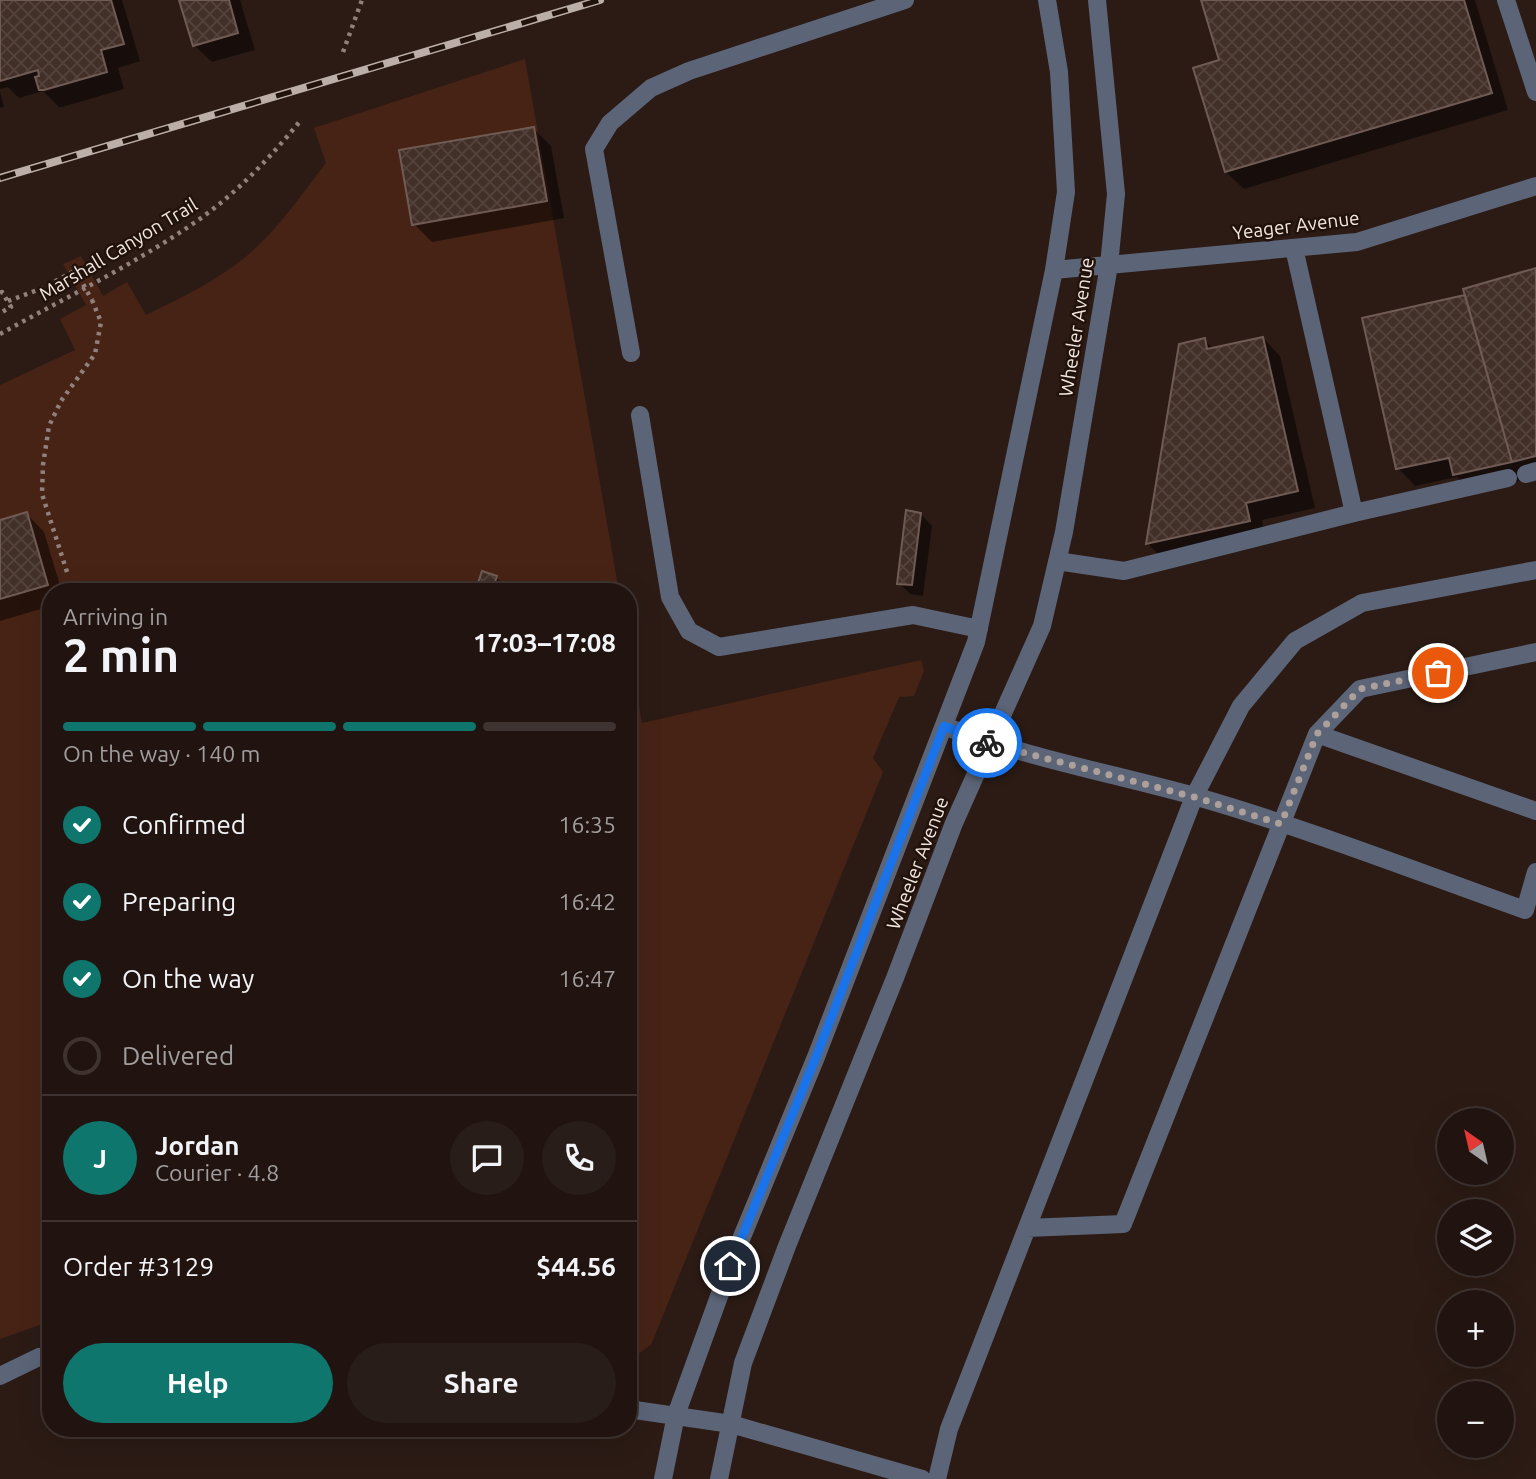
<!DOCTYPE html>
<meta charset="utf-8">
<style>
:root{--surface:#211410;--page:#291d19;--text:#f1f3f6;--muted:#a29e9f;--line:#3e3330;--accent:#0f766e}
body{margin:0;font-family:Ubuntu,sans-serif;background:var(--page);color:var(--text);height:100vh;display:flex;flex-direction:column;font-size:26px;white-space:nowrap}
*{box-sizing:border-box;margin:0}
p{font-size:23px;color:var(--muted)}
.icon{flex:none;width:38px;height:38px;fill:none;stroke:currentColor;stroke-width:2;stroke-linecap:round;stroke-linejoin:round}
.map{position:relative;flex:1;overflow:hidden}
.panel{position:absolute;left:42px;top:583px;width:595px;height:854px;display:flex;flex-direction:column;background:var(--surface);border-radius:28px;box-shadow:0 7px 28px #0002,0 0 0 2px var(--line)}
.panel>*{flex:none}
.needle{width:46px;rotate:326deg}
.tools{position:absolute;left:1437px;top:1108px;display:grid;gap:14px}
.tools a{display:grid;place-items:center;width:77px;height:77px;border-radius:50%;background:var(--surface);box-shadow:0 7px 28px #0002,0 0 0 2px var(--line);font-size:35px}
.pin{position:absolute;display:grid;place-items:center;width:60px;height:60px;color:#fff;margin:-30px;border:4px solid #fff;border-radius:50%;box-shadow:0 2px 7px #0007}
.courier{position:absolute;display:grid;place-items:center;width:70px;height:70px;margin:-35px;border:5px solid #1a73e8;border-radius:50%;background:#fff;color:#222;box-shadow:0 2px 9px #0007}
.head em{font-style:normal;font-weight:700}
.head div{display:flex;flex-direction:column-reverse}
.head{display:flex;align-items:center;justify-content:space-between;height:119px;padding:0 21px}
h1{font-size:46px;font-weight:700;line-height:52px}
.bar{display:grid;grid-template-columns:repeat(4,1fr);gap:10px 7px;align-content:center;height:84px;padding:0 21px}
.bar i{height:9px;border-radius:5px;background:var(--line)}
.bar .current{background:var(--accent)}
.bar p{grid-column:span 4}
.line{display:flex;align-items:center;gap:18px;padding:0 21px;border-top:2px solid var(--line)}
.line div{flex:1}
.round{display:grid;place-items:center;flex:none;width:74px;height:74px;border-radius:37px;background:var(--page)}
ol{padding:0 21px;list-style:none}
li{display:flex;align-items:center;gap:21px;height:77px}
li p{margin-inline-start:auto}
li .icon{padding:7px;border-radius:50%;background:var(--accent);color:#fff;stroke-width:4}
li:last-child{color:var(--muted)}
li i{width:38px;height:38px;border:4px solid var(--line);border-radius:50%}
.cta{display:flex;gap:14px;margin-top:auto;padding:14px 21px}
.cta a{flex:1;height:80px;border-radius:42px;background:var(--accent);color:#fff;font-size:28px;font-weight:700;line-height:80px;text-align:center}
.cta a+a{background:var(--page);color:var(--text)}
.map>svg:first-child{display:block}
.park{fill:#472315}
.shadow{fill:#0007}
.building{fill:url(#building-cross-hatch);stroke:#705b54;stroke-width:2}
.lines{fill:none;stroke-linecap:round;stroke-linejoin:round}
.path{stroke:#90817c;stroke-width:4.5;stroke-dasharray:3.5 5;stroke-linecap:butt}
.minor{stroke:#5c6578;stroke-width:18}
.rail-casing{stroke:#bcafa9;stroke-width:8}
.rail{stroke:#22120c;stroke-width:5;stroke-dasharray:16;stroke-linecap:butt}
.path-bridge{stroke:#90817c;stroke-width:4.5;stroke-dasharray:3.5 5;stroke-linecap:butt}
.done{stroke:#ada09a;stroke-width:7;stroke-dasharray:0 12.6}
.route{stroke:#1a73e8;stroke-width:9}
.labels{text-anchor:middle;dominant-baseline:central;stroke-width:5;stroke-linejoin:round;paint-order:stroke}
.street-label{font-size:19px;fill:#f3e7e2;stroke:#22120c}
</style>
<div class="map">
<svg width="1536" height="1479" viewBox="0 0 1536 1479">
<defs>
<pattern id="building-cross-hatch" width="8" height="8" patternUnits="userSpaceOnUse" patternTransform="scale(1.75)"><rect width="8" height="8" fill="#412f28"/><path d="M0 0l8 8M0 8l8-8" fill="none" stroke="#54433d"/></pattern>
</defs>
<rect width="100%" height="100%" fill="#2c1b15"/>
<path class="park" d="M525,59L619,591L51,592V1321L0,1339V385L75,350L60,319L86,305L63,264L81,256L103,296L127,282L146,315C181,298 219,280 249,254C279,228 302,194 326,163L314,128Z
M628,645L642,723L921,660L924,671L914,696L899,697L873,758L883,772L651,1345L628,1361Z"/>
<path class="shadow" d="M0,0H122L140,61L118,68L124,89L62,107H59L43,91L19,98L8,87L0,89Z
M181,0H240L255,50L212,62L194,45Z
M1203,0H1475L1508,110L1244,189L1226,172L1222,61Z
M0,92L4,107L0,108Z
M533,128L551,146L564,218L432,242L414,224Z
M1536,269V477L1472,492L1457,477L1415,486L1398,468L1467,296Z
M1263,338L1280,356L1315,508L1262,520L1266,538L1165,561L1148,544L1180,345L1204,340L1214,349Z
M27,514L44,532L62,592H51V606L0,621V522Z
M921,514L932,526L923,596L910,594L899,583Z
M496,577L508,589L507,592H477Z"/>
<path class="building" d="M0,0H111L124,44L101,50L107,72L44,90H39L35,77L39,76L38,70L0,81Z
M179,0H229L238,33L193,46Z
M1201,0H1464L1492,93L1225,172L1193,68L1219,60Z
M534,127L547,201L412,225L399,150Z
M1536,268V456L1512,462L1463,289Z
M1465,295L1512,462L1453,475L1449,458L1396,469L1362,318Z
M1263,337L1298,491L1246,503L1250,521L1146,544L1179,344L1205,338L1207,349Z
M906,510L921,513L912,585L897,584Z
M27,512L48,585L0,599V520Z
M482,571L497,576L492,592H475Z"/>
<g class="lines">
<path class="path" d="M343,52L362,0
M0,293L2,292L11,307L0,313
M8,301L43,288L76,270L79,277
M0,334C65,298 133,265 194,223C235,195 270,158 301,120
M67,572L42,494L43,465L49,426L61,401L95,354L101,322L92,300"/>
<path class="minor" d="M1506,0L1536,92
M1294,248L1354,513L1508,478
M1054,270L1357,242L1536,186
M631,353L594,149L610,123L651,88L689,71L905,0
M640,415L670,597L689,631L719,647L913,615L979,629
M1526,474L1536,471
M1057,561L1124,571L1354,513
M944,726C1025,757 1110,773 1194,796C1306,828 1415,871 1525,910L1536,872
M1317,734L1536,811
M1027,1228L1123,1224L1317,734L1360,689L1536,652
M0,1376L39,1357L51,1356
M628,1409L731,1424L922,1479
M663,1479L676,1415L730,1266L816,1057L976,642L1054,270L1066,192L1059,72L1047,0
M719,1479L743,1363L787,1246L895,978L954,823L1042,626L1064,532L1109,265L1116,194L1097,0
M937,1479L949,1429L1194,797L1241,706L1295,641L1362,603L1536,570"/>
<defs>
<path id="rail" d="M0,178L600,0"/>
</defs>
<use href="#rail" class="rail-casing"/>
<use href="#rail" class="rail"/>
<path class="path-bridge" d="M79,277L92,300"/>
</g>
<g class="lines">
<path class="done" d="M987,743L1194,797L1281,824L1317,734L1360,689L1438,673"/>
<path class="route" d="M730,1266L816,1057L944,726L987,743"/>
</g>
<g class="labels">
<g class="street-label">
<text transform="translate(1296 225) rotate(-7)">Yeager Avenue</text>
<text transform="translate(118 249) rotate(-31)">Marshall Canyon Trail</text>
<text transform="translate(1076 327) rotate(-81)">Wheeler Avenue</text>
<text transform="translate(917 863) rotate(-69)">Wheeler Avenue</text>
</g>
</g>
</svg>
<div class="tools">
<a><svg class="needle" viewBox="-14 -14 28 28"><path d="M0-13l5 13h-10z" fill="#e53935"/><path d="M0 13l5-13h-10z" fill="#a29e9f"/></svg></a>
<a><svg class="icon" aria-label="layers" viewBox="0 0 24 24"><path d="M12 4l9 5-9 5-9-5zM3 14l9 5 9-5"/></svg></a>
<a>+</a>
<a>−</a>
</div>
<div class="pin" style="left:1438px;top:673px;background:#ea580c"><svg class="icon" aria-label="bag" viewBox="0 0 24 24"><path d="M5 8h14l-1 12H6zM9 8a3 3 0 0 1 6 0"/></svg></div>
<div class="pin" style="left:730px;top:1266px;background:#1f2937"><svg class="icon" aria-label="home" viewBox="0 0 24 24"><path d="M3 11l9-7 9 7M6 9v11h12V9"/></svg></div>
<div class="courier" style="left:987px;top:743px"><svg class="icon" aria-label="bike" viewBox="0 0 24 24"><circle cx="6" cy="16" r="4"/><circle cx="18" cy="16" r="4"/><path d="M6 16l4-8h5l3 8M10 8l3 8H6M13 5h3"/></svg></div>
<section class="panel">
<div class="head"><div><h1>2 min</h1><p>Arriving in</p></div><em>17:03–17:08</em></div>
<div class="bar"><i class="current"></i><i class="current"></i><i class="current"></i><i></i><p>On the way · 140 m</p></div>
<ol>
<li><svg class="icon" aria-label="check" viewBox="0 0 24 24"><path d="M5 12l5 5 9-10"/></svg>Confirmed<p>16:35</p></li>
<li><svg class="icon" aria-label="check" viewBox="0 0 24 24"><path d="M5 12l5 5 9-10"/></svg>Preparing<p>16:42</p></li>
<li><svg class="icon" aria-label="check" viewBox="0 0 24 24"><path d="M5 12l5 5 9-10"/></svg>On the way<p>16:47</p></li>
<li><i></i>Delivered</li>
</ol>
<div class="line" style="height:126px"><b class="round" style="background:var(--accent);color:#fff">J</b><div><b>Jordan</b><p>Courier · 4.8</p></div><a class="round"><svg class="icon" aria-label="chat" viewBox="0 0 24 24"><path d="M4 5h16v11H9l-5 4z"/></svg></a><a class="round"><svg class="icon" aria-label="phone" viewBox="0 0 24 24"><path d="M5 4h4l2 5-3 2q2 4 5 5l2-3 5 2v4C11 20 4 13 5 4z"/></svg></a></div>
<div class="line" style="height:91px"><div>Order #3129</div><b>$44.56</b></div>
<div class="cta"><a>Help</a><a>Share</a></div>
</section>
</div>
